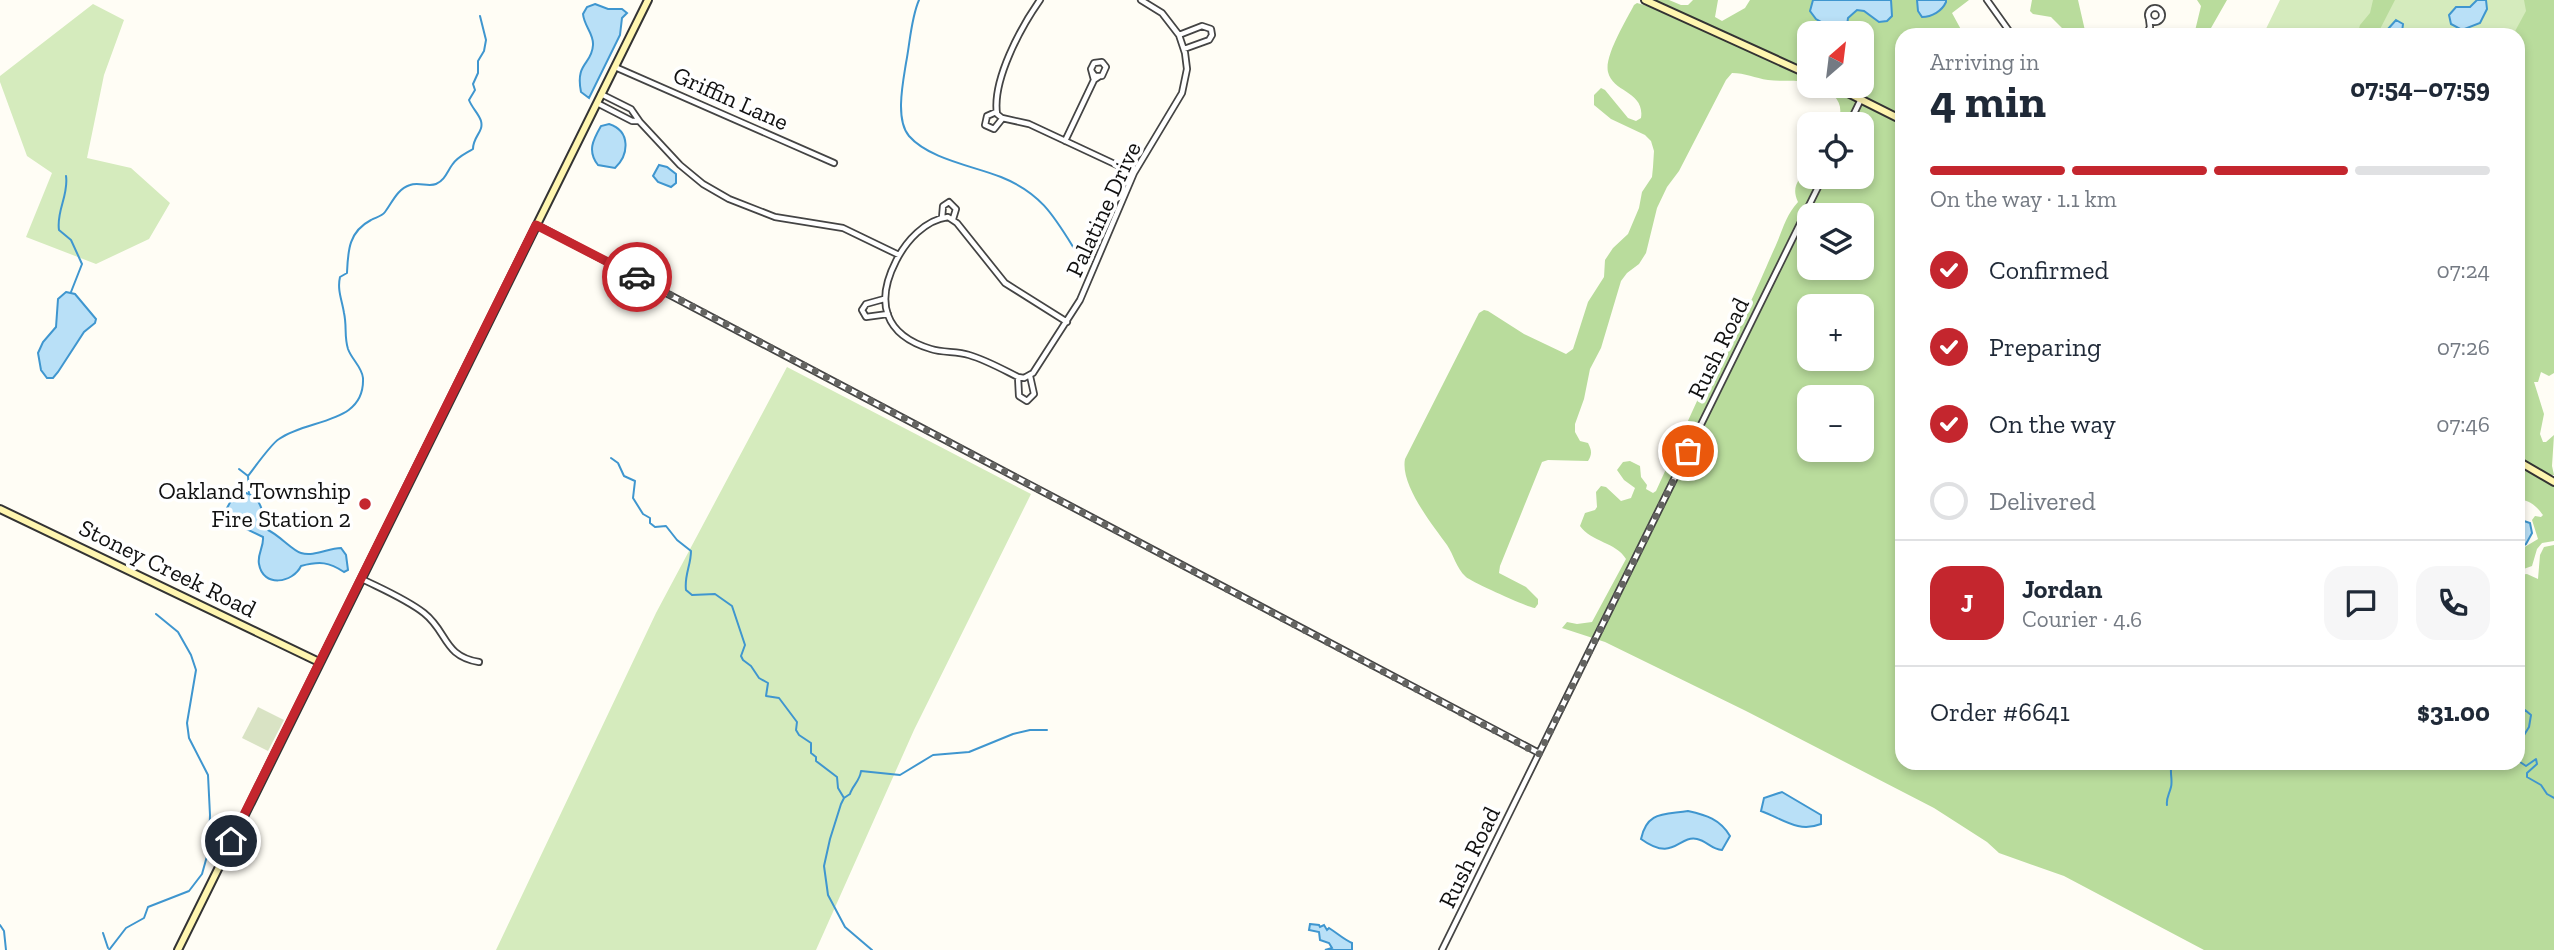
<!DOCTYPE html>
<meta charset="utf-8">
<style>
:root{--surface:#fff;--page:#f6f6f7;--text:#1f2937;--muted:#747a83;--line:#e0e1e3;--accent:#c4262e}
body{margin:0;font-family:"Zilla Slab",serif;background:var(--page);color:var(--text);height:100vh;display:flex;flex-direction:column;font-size:26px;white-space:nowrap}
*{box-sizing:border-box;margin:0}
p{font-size:23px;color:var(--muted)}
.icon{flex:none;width:38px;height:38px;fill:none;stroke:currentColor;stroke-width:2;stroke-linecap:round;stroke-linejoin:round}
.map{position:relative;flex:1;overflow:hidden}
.panel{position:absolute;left:1895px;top:28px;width:630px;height:742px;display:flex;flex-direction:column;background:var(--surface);border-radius:21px;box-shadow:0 4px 10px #0003}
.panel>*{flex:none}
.needle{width:46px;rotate:28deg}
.fabs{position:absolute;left:1797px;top:21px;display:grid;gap:14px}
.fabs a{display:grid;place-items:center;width:77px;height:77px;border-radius:14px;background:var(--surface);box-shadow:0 4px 10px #0003;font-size:35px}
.pin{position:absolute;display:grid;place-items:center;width:60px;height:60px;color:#fff;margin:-30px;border:4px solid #fff;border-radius:50%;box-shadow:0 2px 7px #0007}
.courier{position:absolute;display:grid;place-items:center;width:70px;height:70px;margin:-35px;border:5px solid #c4262e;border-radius:50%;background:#fff;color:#222;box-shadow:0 2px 9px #0007}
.head em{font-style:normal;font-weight:700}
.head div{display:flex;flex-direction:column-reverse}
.head{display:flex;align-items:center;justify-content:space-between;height:119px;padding:0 35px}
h1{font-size:46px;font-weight:700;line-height:52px}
.bar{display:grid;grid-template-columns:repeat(4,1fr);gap:10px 7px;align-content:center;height:84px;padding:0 35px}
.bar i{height:9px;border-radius:5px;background:var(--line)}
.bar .on{background:var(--accent)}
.bar p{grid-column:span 4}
.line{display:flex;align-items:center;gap:18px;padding:0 35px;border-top:2px solid var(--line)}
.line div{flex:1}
.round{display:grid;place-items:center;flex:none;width:74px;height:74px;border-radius:21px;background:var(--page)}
ol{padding:0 35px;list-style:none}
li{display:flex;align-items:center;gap:21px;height:77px}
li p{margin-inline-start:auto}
li .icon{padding:7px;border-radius:50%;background:var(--accent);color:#fff;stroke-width:4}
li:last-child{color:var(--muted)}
li i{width:38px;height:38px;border:4px solid var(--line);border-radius:50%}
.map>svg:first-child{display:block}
.green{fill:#d5ebbd}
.forest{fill:#b9dc9c;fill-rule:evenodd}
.cemetery{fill:#d9e3c4}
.water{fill:#b9e0f7;stroke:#3f96cf;stroke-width:2}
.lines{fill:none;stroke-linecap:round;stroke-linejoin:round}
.stream{stroke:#3f96cf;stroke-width:2}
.street-casing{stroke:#444;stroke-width:8}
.secondary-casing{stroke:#333;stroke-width:10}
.street{stroke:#fff;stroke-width:4.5}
.secondary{stroke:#fff6b0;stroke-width:6}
.done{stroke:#646461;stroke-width:7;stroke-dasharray:0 12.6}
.route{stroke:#c4262e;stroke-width:9}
.poi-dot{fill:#c4262e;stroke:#fff;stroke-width:2.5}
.labels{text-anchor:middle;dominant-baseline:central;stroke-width:7;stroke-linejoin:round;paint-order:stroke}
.street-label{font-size:24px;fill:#111;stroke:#fff}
.poi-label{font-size:24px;fill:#111;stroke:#fff;text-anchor:end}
</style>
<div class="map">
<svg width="2554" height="950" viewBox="0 0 2554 950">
<rect width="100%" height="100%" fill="#fffdf5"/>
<path class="green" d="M2280,0H2554L2518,35H2263Z
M93,4L124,20L104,75L87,158L131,168L170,203L149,239L96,264L26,237L52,173L27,156L0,82V76Z
M787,367L1031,494L914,730L816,950H496L656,613Z"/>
<path class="forest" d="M1653,0H1669L1681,5H1688L1693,0H1718L1715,17L1722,21L1745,8L1750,0H1969L1952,13L1964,35H1902V763H2518V632L2522,628L2518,619V575L2527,574L2538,579L2540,555L2544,547L2554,545V950H2204L2064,876L1999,853L1987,842L1934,808L1746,711L1605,642L1562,628L1567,622L1577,624L1592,622L1626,559C1616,542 1591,542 1580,526L1585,513L1595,510L1597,507L1596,492L1601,486L1606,487L1621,501L1631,498L1635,488L1624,480L1617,470L1623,462L1630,461L1640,466L1641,477L1647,485L1646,489L1653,493L1656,491L1718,355C1744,324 1759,282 1776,245C1783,229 1786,215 1798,202C1791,187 1798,179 1809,170L1810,177H1862V124H1837C1846,105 1836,93 1818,86H1862V33H1810L1809,83C1796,79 1782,82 1768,80C1755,78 1745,73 1732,73L1726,80L1679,171L1667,187L1657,208L1646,253L1639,264L1627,273L1621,281L1601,348L1590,369L1584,399L1575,424V432L1580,441L1588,443C1592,451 1592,454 1588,461L1548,460L1542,462L1500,566L1499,573L1526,587L1538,599V604L1535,608C1529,608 1472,582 1466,577C1456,568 1454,555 1447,545C1432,524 1400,485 1405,459L1479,313L1484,310L1488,311L1524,334L1566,354L1573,349L1588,302L1604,277L1605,260L1613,248L1628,234L1639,208L1642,192L1652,177L1653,167L1654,151L1651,141L1645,135L1611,119L1594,105V95L1601,88L1605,90L1628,118L1636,121L1641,118C1645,91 1613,93 1608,72C1604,56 1627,19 1634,5L1637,3C1678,14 1716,35 1754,53L1761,55L1763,51L1747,41ZM1810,215H1862V268H1810ZM1810,306H1862V359H1810ZM1810,397H1862V450H1810Z
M2032,0H2078L2086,35L2066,32L2051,17L2033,14L2030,11Z
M2197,0H2227L2207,35H2194L2201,6Z
M2373,0H2395L2377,35H2357L2360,25L2370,13Z
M2524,0H2554V373L2549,376L2541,372L2538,382H2534L2544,414L2540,434L2543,442H2546L2554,435L2552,466L2554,475H2548L2554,482V541L2542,543L2537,549L2532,566L2518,571V551L2538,539L2532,520L2535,516L2541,517L2543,515C2537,507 2530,499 2518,500V35H2513L2526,11Z"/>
<path class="cemetery" d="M258,707L284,720L268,751L242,738Z"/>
<path class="water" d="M1813,0H1891L1892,16L1887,21L1879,22L1864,11L1857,10L1848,18L1846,33H1841L1816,19L1810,11Z
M1917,0H1946V2C1942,11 1932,17 1922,17L1918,11Z
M2477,0H2486L2487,9L2480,23L2462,30L2451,24L2449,15L2456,7H2470Z
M595,4L608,9H622L627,13L622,18L620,35L589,98L581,92C575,62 592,65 593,45C594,34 584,26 583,14L587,7Z
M2396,20L2403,24L2402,32L2398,35L2388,34V29Z
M609,124C631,131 629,155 615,168L598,165C587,151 593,140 601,126Z
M659,165L667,167L676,174V183L671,187L658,182L653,176Z
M66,292L75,294L96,319L95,323L84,332L58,372L53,378H47L41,370L38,353L43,342L56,327L58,299Z
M246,493C264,498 262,517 268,530C279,535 293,551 301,553C314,557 328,548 341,548L346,555L348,570L344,572C329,562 320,561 301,566C293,583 263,588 259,564C257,554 264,547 263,537L236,524L227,508L233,497Z
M2518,519L2530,523L2532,533L2526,544L2518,549Z
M1782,792L1821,815V824C1798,833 1783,819 1761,811L1764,798Z
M1688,811C1706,815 1720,819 1730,836L1722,850C1711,849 1707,841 1697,839C1678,835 1674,863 1641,839C1647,811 1664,815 1688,811Z
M1310,924L1319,925L1320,927L1324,925L1327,930L1329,928C1337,933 1343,939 1352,943V950H1325L1332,948L1329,943L1320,940L1319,932L1309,930Z"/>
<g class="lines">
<path class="stream" d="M919,0C911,18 910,43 906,63C903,82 895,120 909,136C929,159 973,166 1001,177C1041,193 1054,216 1075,250
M66,176C69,195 56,211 59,230L71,240L82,264L71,292
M611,458L618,463L624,476L635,481L633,498L643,514L650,518V523L655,527L666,526L677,540L691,551C691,565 684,576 686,590L692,595L715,594L732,606L745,645L741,656L743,660L751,666L759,678L768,683L766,696L779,698L797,722L796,730L799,735L811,743V753L816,757V761L837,777L838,788L844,798
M239,469L248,476L249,494
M248,476C255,467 271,444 279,439C308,418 365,425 363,378C362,367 352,360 348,349C344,336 347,326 344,313C342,300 337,290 340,277L347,273C348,252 348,232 371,220C376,217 381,217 385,212C392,203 397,189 410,185C418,182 429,187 436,184C445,180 447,172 452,165C457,157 465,154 473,149C473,136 484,132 481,121C479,114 472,108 469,100L475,90L473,84L478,73V61L484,51L486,40L480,16
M2518,718L2525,710L2531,715L2529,727L2521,740L2520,762L2526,766L2536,759L2537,764L2527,773V777L2541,785L2547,794L2554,798
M2167,805C2166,798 2169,795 2171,787C2173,779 2169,772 2172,763
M0,925L4,931L6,950
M103,933L108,948
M109,950L126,928L144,918L148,907L189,891L202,874L209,849L210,815L208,775L189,738L187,723L196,670L191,655L178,632L156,614
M872,950L845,927L828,895L824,866L830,839L841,804L844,798L850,794C852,786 860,781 861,771L900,775L933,755L969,752L1013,734L1030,730H1047"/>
<defs>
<path id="street" d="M1040,0C1021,27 992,80 997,114L1002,118L1029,124L1134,173
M1987,0L2012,35
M2148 15a7 7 0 1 1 14 0a7 7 0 1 1-14 0Z
M1179,35L1202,26L1211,29L1212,35L1209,40L1184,49
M2146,35L2150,27L2149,19
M615,67L834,163
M1092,72L1095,76H1102L1106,67L1102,62L1094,63L1091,69L1094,80
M601,94L631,109L640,122L680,165L703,184L729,199L775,217L843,228L899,255
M597,103L632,121H639
M996,112L987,116L985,125L994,129L1002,119
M1849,124L1861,99
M1065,141L1094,80L1100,76
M942,218L943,206L949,202L956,209L953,219
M537,225L1539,753
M884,299L866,304L862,310L866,317L888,314
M1067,322L1005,283L957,223L948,217C925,220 906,241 896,261C875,302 884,335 931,349C943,353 957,351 969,355C986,360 1002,369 1018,377L1024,378L1033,373L1080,300L1134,173L1182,93L1187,69L1185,53L1179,35L1162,13L1141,0
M1018,377L1019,396L1027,401L1034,394L1030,376
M362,579C382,589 406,599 424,613C448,632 443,656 479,662
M1442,950L1823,177"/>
<path id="secondary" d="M1645,0L1810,75
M1834,86L1902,120
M2518,461L2554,482
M0,509L319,662
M178,950L648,0"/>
</defs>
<use href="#street" class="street-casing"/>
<use href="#secondary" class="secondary-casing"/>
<use href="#street" class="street"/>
<use href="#secondary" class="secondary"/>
</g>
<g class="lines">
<path class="done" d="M637,277L1539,754L1688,451"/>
<path class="route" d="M231,841L536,225L637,277"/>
</g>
<circle class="poi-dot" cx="365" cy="504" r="7"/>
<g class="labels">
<g class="street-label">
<text transform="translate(731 98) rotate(24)">Griffin Lane</text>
<text transform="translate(1103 209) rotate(-65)">Palatine Drive</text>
<text transform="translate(1718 348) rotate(-64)">Rush Road</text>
<text transform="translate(168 568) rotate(26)">Stoney Creek Road</text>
<text transform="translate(1469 857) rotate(-64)">Rush Road</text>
</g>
<g class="poi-label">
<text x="351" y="490">Oakland Township<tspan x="351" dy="28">Fire Station 2</tspan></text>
</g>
</g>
</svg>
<div class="fabs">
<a><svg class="needle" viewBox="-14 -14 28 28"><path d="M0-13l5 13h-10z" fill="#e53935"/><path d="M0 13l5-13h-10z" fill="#747a83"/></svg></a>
<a><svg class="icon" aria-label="locate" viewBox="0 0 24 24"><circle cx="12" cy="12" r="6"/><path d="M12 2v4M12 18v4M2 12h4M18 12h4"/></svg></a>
<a><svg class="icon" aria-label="layers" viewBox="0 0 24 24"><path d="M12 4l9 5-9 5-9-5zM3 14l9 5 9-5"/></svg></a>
<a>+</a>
<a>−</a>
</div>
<div class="pin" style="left:1688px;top:451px;background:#ea580c"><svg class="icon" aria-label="bag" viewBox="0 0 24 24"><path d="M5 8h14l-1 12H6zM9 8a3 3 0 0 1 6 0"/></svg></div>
<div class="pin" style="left:231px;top:841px;background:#1f2937"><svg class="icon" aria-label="home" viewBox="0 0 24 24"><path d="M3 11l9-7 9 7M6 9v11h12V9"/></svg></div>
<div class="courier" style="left:637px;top:277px"><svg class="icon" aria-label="car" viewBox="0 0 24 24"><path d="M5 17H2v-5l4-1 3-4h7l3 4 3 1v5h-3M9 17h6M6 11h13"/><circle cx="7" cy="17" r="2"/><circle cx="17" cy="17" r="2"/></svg></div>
<section class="panel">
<div class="head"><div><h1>4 min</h1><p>Arriving in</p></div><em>07:54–07:59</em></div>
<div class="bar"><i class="on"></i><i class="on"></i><i class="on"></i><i></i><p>On the way · 1.1 km</p></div>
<ol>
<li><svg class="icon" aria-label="check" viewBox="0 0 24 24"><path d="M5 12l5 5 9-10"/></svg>Confirmed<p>07:24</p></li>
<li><svg class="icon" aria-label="check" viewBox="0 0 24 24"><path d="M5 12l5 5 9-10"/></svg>Preparing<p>07:26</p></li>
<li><svg class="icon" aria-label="check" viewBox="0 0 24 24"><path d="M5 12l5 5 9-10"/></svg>On the way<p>07:46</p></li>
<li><i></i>Delivered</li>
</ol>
<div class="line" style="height:126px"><b class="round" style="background:var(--accent);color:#fff">J</b><div><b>Jordan</b><p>Courier · 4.6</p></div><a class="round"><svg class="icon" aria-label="chat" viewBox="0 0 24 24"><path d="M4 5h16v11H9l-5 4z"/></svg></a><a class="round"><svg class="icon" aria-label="phone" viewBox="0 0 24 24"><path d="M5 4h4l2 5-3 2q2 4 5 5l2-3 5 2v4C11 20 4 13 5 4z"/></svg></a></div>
<div class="line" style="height:91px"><div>Order #6641</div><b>$31.00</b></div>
</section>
</div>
